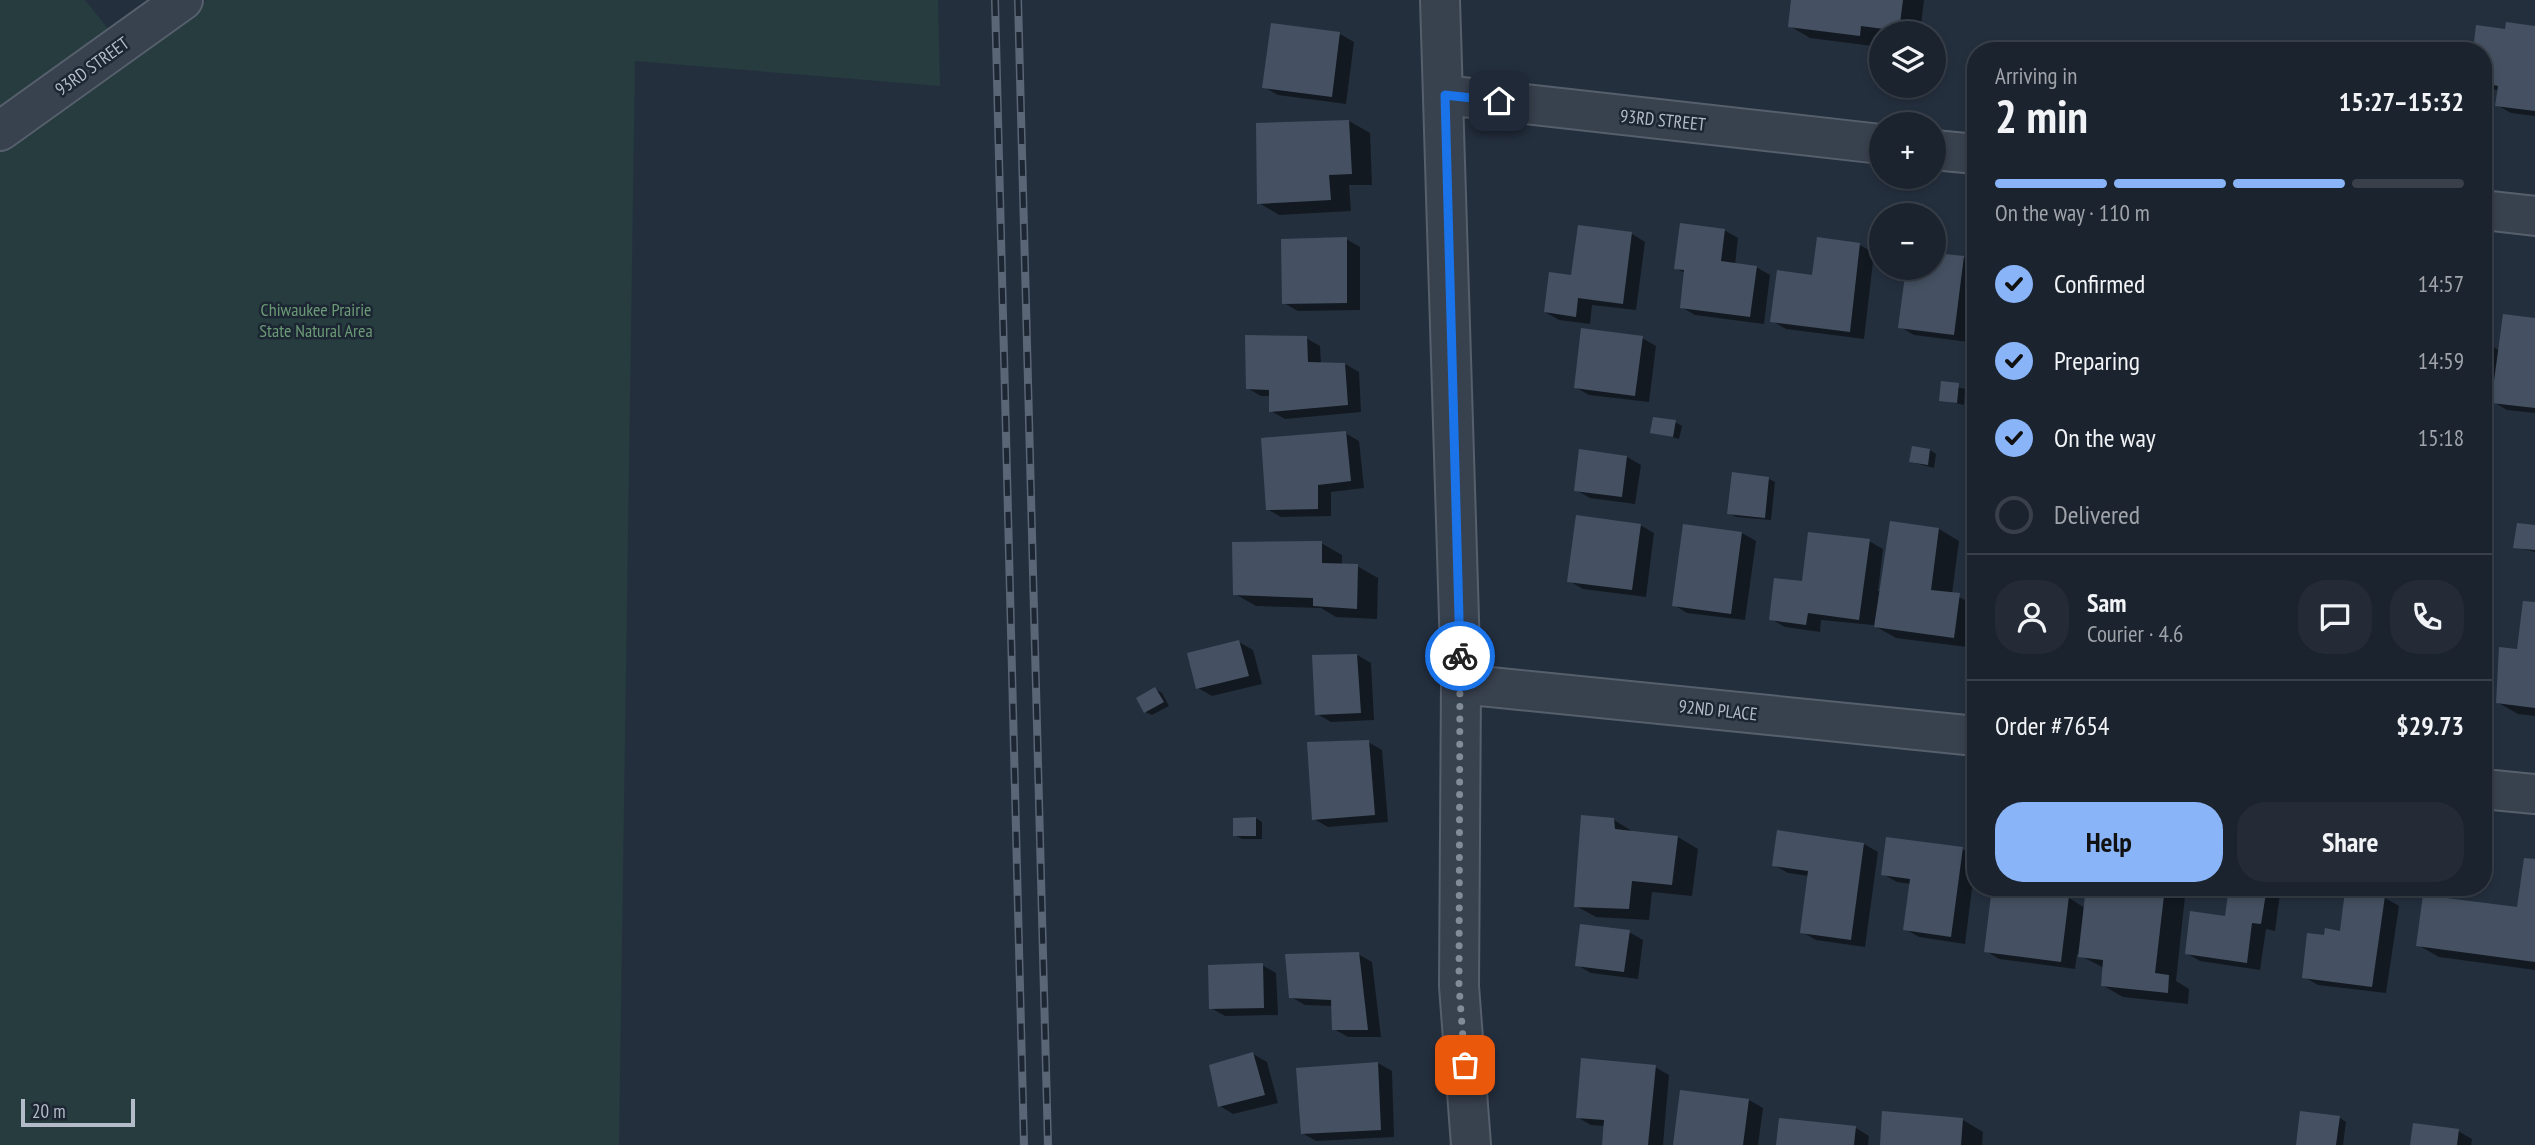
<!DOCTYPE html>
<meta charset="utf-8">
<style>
:root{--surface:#1b232e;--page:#242b36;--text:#f1f3f6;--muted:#a0a4aa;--line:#39404a;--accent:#8ab4f8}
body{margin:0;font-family:"PT Sans Narrow",sans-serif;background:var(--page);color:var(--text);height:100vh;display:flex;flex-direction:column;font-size:26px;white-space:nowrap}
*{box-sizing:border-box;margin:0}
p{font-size:23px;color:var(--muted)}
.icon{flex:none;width:38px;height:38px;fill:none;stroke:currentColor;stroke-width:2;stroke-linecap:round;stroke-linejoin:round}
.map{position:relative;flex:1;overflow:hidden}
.details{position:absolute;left:1967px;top:42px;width:525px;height:854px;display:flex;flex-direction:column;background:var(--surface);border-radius:28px;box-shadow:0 4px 10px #0003,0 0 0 2px var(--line)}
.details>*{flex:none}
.controls{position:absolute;left:1869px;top:21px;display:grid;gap:14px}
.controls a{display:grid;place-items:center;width:77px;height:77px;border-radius:50%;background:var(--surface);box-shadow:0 4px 10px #0003,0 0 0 2px var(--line);font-size:35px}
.scale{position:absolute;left:21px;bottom:18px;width:114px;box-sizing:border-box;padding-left:7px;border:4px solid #b4bcc9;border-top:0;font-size:19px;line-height:24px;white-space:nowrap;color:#b4bcc9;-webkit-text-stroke:5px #1d2633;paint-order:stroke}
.pin{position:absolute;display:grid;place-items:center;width:60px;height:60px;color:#fff;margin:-30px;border-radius:14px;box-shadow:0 4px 10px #0006}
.courier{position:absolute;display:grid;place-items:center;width:70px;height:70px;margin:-35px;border:5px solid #1a73e8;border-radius:50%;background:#fff;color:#222;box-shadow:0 2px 9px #0007}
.overview em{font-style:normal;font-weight:700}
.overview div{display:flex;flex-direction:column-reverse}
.overview{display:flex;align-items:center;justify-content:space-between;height:119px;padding:0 28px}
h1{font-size:46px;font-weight:700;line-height:52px}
.bar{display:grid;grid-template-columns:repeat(4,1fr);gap:10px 7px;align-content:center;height:84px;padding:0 28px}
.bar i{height:9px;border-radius:5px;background:var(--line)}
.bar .on{background:var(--accent)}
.bar p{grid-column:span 4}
.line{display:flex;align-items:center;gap:18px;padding:0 28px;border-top:2px solid var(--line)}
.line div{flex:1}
.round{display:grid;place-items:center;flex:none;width:74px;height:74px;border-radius:28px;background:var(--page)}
ol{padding:0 28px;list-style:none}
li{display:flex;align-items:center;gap:21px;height:77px}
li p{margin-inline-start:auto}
li .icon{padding:7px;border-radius:50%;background:var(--accent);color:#111;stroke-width:4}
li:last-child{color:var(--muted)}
li i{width:38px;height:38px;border:4px solid var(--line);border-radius:50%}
.button{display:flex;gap:14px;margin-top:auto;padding:14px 28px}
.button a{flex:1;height:80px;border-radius:28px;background:var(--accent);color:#111;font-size:28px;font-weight:700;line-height:80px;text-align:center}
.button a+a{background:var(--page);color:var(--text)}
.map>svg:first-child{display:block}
.green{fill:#263c3f}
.shadow{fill:#0007}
.building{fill:#455162}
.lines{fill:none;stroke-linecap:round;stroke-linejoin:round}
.minor-casing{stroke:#565f6c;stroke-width:42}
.minor{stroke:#38414e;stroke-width:38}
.rail-casing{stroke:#5a6575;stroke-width:8}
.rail{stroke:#1d2633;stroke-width:5;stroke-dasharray:16;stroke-linecap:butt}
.done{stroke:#828b98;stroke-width:7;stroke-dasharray:0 12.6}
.route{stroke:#1a73e8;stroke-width:9}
.labels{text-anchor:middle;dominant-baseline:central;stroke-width:5;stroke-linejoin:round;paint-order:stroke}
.street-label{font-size:18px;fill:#b4bcc9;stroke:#1d2633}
.park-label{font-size:18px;fill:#6b9a76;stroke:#1d2633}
</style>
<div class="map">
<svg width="2535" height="1145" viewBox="0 0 2535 1145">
<rect width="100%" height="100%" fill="#242f3e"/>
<path class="green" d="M0,0H85L127,52L207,0H938L940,86L635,61L619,1145H0Z"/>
<path class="shadow" d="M1793,0H1924L1920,33H1881L1880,47L1810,38L1790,26Z
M1272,25L1340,34L1354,42L1346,104L1278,95L1264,87Z
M2535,28V116L2511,113L2497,105L2499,90L2483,88V51L2506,31Z
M1349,121L1370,133L1372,185H1349L1351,211L1279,215L1259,203Z
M1724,230L1738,238L1735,265L1756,267L1770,275L1764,324L1695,315L1681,307L1686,274L1676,268Z
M1632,234L1645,242L1636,310L1592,305L1590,324L1559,320L1545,312L1572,277Z
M1346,239L1360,247V310L1298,311L1284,303Z
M1860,245L1874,253L1864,339L1786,329L1772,321Z
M1934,254L1964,258L1976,265L1968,342L1914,335L1900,327L1907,268H1934Z
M2535,320V413L2507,410L2492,401L2489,422H2483V341L2500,351Z
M1306,338L1320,346L1321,364H1345L1359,372L1361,412L1285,419L1271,411L1270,396H1261L1247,388Z
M1642,338L1656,346L1649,402L1589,395L1575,387Z
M1942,383L1965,389L1964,405L1941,400Z
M1675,422L1682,426L1679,439L1652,432Z
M1345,433L1359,441L1364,488L1331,492V516L1281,517L1267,509Z
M1930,450L1936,454L1934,468L1911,462Z
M1627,457L1641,465L1635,504L1590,498L1576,490Z
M1769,479L1775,482L1771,520L1736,517L1729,513Z
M1640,525L1654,533L1646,597L1583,589L1569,581Z
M2535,527V552L2515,547Z
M1939,529L1959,541L1952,594L1976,605L1975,648L1896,638L1873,625L1821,620L1820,632L1785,627L1771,619L1803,583L1869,541L1883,549L1878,591H1881Z
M1742,533L1756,541L1745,620L1687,613L1674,605Z
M1321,543L1342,555V565L1357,566L1378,578L1377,619L1336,617L1321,608L1256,606L1235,594Z
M2535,604V716L2518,714L2497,702Z
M1239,642L1253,650L1262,684L1212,696L1198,688Z
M1357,655L1371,663L1374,720L1331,722L1317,714Z
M1155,689L1162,693L1169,706L1152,715L1145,712Z
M1368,742L1382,750L1388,822L1328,827L1314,819Z
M1256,818L1262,822V839H1242L1235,835Z
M1614,820L1635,833L1678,837L1698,849L1692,896L1652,892L1649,920L1596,917L1576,906Z
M1864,844L1878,852L1865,947L1816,940L1802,932L1809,876L1788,873L1774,865Z
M1962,849L1976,857L1965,944L1919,937L1905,929L1911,884L1897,882L1883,874Z
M2535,861V970L2439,957L2418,945L2519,909Z
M1993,887H2044L2043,895L2069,898L2085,908L2087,887H2186L2176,981L2189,989L2188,1004L2123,997L2102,985L2104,968L2077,954L2075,969L1999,959L1986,951Z
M2231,887H2269L2280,894L2275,931L2266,929L2260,970L2200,961L2186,953L2227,918Z
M2385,898L2399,906L2386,993L2318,985L2304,977L2326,937L2341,933Z
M1629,932L1643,940L1638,979L1591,973L1577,965Z
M1358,954L1372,962L1381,1037H1348L1334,1029L1333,1006L1305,1005L1291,997Z
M1262,965L1276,973L1278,1015L1225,1016L1211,1008Z
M1253,1054L1267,1062L1278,1103L1233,1114L1220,1106Z
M1378,1063L1392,1071L1394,1137L1316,1141L1302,1133L1298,1070Z
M1655,1067L1669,1075L1663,1145H1603L1605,1126L1591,1125L1577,1117Z
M1749,1100L1763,1108L1758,1145H1675Z
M2340,1118L2346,1122L2343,1145H2300Z
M1963,1120L1983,1132L1982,1145H1881Z
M1856,1128L1869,1136L1868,1145H1777Z
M2458,1131L2472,1139L2471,1145H2411Z"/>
<path class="building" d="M1791,0H1903L1899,31L1861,26L1860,36L1788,27Z
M2506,22L2535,26V111L2495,106L2498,86L2483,83V51H2473L2476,25L2505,29Z
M1271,23L1340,32L1332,97L1262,88Z
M1349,120L1352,174L1329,175L1331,200L1257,204L1256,123Z
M1680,223L1725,229L1721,261L1757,266L1750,317L1680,308L1684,270L1674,269Z
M1578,225L1632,232L1623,304L1578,298L1576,317L1544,312L1549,272L1571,275Z
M1347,237V303L1282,304L1281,239Z
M1817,237L1860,243L1850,332L1770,322L1777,270L1812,275Z
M1934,253L1964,256L1954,335L1898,328L1906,268H1934Z
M2503,314L2535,318V408L2491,403Z
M1581,328L1643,336L1635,396L1574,388Z
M1245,335L1307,336L1308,362L1345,363L1348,405L1269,412V390L1246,389Z
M1941,381L1959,383L1957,403L1939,401Z
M1653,417L1676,420L1673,437L1650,433Z
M1346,431L1351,481L1318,485V509L1266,510L1261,438Z
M1912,446L1930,449L1928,465L1909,462Z
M1579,449L1627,456L1622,497L1574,491Z
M1732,472L1769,477L1765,518L1727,514Z
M1576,515L1641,524L1632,590L1567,582Z
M1890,521L1939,528L1931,590L1960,593L1954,638L1874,627Z
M2517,523L2535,525V550L2513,548Z
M1683,524L1742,532L1731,614L1672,606Z
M1808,532L1870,539L1859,620L1808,613L1806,625L1769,620L1774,578L1802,581Z
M1322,541V563L1358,564L1357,609L1313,606V598L1233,595L1232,542Z
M2523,601L2535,602V708L2496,703L2499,647L2517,649Z
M1239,640L1249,676L1196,689L1187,653Z
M1357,654L1361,713L1315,715L1312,655Z
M1155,687L1164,702L1144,713L1136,698Z
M1369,740L1375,815L1312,820L1307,742Z
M1581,815L1614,818L1615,829L1678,836L1672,885L1632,881L1629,909L1574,907Z
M1256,817V836H1233V818Z
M1777,830L1864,843L1851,940L1800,933L1808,871L1772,866Z
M1886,837L1963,847L1951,937L1903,930L1910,879L1881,875Z
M2524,858L2535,859V962L2416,946L2423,895L2517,907Z
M1992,887H2030L2029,891L2069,896L2061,962L1984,952Z
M2086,887H2165L2155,973L2169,975L2168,993L2101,986L2103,960L2078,957Z
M2229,887H2267L2261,924L2252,923L2247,963L2185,954L2190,911L2225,916Z
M2345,891L2385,896L2372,987L2302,978L2307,933L2324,935L2325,928L2340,931Z
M1580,924L1630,930L1624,972L1575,966Z
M1359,952L1368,1030H1332L1331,1000L1289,998L1285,954Z
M1263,963L1264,1008L1209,1009L1208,965Z
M1253,1052L1265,1095L1218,1107L1209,1065Z
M1581,1058L1656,1065L1648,1145H1602L1604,1120L1576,1118Z
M1378,1062L1381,1130L1301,1134L1296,1068Z
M1680,1090L1749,1099L1743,1145H1673Z
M1882,1111L1963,1118L1961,1145H1880Z
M2300,1111L2340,1116L2336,1145H2296Z
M1779,1118L1856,1126L1854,1145H1776Z
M2413,1123L2459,1129L2457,1145H2410Z"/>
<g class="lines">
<defs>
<path id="minor" d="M1440,0L1461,684L1459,986L1471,1145
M1445,95L1881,144
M0,131L183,0
M1934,150L1976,154
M2483,210L2535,216
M1461,684L1976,736
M2483,789L2535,794"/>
</defs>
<use href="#minor" class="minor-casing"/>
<use href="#minor" class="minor"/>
<defs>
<path id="rail" d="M995,0L1024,1145
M1018,0L1048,1145"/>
</defs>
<use href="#rail" class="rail-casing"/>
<use href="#rail" class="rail"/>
</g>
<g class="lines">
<path class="done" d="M1460,656L1459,986L1465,1065"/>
<path class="route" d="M1460,656L1445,95L1499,101"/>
</g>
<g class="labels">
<g class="street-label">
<text transform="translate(92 66) rotate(-36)">93RD STREET</text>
<text transform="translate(1663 120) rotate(6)">93RD STREET</text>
<text transform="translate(1718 710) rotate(6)">92ND PLACE</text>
</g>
<g class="park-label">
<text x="316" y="309">Chiwaukee Prairie<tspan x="316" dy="21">State Natural Area</tspan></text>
</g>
</g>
</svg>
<div class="controls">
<a><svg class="icon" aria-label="layers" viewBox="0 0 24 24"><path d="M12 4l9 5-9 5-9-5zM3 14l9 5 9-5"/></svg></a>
<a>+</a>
<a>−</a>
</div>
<div class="scale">20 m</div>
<div class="pin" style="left:1465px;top:1065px;background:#ea580c"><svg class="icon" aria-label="bag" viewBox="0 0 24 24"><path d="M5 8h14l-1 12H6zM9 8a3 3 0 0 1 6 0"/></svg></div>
<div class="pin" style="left:1499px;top:101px;background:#1f2937"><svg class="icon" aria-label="home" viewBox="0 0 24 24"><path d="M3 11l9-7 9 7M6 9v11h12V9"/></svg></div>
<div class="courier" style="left:1460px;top:656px"><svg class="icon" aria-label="bike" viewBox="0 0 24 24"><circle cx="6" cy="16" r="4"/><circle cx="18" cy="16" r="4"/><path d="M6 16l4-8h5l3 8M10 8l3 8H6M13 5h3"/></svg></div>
<section class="details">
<div class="overview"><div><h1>2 min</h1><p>Arriving in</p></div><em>15:27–15:32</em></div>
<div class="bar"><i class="on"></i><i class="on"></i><i class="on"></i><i></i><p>On the way · 110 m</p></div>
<ol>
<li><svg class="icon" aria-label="check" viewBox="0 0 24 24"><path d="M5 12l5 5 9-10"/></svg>Confirmed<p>14:57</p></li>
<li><svg class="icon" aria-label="check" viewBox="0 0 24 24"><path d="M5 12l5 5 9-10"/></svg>Preparing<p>14:59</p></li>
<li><svg class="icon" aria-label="check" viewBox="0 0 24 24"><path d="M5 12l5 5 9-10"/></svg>On the way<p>15:18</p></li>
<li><i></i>Delivered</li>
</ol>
<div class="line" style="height:126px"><a class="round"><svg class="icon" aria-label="person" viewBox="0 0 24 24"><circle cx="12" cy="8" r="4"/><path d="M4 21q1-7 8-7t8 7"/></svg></a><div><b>Sam</b><p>Courier · 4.6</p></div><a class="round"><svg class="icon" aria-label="chat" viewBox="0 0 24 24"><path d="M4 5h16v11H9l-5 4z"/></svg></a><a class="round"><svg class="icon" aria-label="phone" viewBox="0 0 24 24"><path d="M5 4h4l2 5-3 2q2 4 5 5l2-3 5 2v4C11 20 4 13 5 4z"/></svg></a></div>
<div class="line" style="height:91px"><div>Order #7654</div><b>$29.73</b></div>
<div class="button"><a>Help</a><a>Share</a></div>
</section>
</div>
